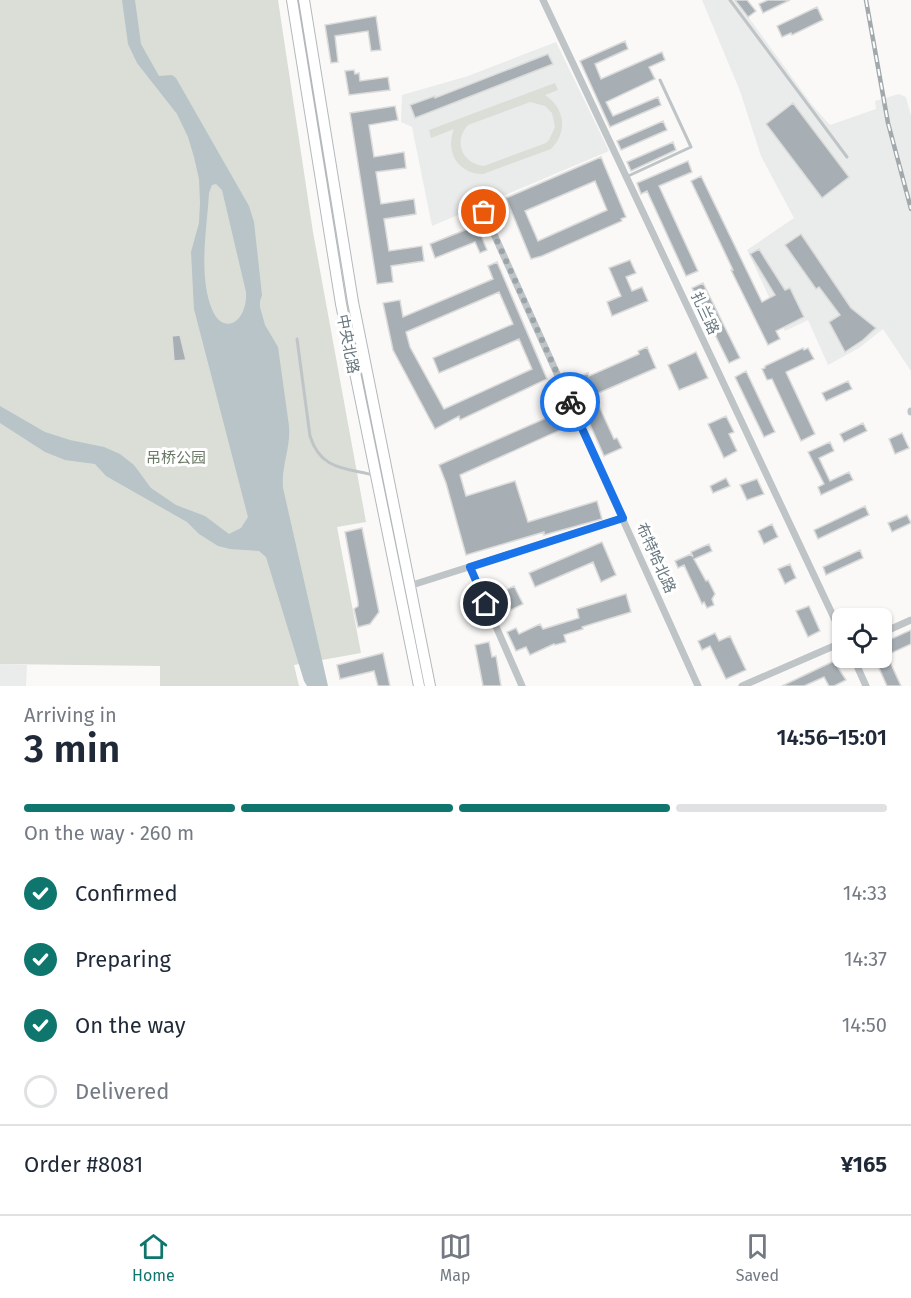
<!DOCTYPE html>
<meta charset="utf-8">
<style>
:root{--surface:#fff;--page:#f6f6f7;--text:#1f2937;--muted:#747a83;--line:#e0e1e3;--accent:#0f766e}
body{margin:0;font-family:"Fira Sans","Noto Sans SC",sans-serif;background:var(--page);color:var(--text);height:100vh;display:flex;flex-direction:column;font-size:22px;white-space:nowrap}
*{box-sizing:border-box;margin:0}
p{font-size:20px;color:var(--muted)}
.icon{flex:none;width:33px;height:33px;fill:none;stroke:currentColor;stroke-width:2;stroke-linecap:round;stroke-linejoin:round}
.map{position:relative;height:686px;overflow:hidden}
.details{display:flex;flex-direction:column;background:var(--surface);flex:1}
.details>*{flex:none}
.tools{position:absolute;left:832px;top:608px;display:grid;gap:12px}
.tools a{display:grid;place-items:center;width:60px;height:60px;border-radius:9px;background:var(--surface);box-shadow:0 2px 4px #0004;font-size:30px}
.pin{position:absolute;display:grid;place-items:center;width:51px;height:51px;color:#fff;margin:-26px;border:3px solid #fff;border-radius:50%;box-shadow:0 2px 6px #0007}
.courier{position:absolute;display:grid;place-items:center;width:60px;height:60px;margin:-30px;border:4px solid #1a73e8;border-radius:50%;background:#fff;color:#222;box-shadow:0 2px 8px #0007}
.overview em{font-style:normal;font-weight:600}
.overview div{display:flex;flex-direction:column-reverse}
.overview{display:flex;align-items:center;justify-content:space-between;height:102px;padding:0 24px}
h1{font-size:39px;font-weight:600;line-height:45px}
.bar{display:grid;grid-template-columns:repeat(4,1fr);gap:9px 6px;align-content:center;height:72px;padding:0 24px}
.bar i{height:8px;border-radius:4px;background:var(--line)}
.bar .current{background:var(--accent)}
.bar p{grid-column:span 4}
.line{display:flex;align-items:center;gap:15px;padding:0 24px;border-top:2px solid var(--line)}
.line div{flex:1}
ol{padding:0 24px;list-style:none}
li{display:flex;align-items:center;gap:18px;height:66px}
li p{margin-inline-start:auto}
li .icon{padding:6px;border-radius:50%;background:var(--accent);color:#fff;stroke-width:4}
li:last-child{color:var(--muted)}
li i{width:33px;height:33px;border:3px solid var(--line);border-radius:50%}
.tabs{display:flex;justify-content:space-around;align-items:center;height:84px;border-top:2px solid var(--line);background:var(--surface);font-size:16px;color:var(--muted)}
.tabs a{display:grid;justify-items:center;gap:3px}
.tabs .current{color:var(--accent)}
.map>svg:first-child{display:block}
.built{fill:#eaebeb}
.green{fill:#daded7;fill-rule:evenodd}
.water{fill:#b8c4c7;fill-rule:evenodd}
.building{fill:#a7afb4;stroke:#dbdbda;stroke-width:1.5;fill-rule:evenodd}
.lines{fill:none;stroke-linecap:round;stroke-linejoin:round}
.primary-casing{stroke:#b3b9bb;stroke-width:12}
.lane{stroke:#bfc4c7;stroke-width:3}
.street{stroke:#bfc4c7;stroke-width:7}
.primary{stroke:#fff;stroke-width:10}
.rail-casing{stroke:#a2a9ad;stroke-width:4.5}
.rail{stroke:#fff;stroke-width:2;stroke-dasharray:7;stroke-linecap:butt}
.done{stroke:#9aa4a9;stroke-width:6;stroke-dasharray:0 10.8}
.route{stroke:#1a73e8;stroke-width:8}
.labels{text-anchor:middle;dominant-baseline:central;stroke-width:6;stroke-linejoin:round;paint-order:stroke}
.street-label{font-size:15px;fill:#67777f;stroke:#fff}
.park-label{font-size:15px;fill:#6a7866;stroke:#fff}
</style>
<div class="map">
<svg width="911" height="686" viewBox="0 0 911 686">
<rect width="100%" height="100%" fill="#faf9f8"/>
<path class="built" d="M702,0H736L813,106L830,125L876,109L875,101L899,94L906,97L911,116V371L883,329L859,348L828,365L808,320L785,331L747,250L794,218L761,156L740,91Z
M556,42L609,151L432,226L412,127L401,122L402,95L468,76Z
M0,664L27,665L26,686H0Z"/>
<path class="green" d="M0,0H278L313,232L366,522L337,527L361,653L294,665L299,686H160V666L0,664Z
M555,83L558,90L545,95C565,108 568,132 551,149L483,174C458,174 445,152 454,129L431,138L429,130ZM530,102L545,106L552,113L555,127L549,140L546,143L484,166C462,164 453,141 468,125Z"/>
<path class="water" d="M122,0H135L141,44L159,76L172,75L176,78L249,206L254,222L262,295L260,301V307L265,325L278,347L289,426C291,447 281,466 283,488L328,686H307L304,681L266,557L259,551L230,549L218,546L199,534L187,522L106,476L95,464L65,460L45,452L0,423V406L45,432L70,440L104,447L120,454L134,465L151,488L176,505L205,516L229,534L241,528L248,517L194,309L191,252L199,223L200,203L199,179L194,157L188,137L177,114L137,63L128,44ZM216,184L222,190L246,292C248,323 221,339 210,304C199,270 207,228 209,193L212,185Z"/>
<path class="building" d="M735,0H747L756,11L748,17Z
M768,0H790L763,13L759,4Z
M817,7L823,20L792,35L791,33L782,37L777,26Z
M376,16L381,50L371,51L368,31L335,36L338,62L331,63L325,25Z
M625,41L628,49L595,64L601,79L662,52L665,60L649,67L655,79L606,102L613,116L658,97L661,105L610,127L580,61Z
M548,54L553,64L415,118L410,105L435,96V98Z
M354,70L355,74L359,73L360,81L388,77L390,90L349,95L345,71Z
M793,103L849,177L822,198L766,124Z
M395,106L398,120L369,125L374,157L404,152L406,168L376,172L381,204L414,199L416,214L384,219L389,251L422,246L424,261L391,266L393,282L377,284L350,113Z
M663,121L667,130L621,150L617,141Z
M673,142L676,150L631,171L627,162Z
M601,157L626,217L621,219L622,221L542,256L531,259L506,198ZM595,181L607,210L538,241L525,211Z
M688,161L692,172L659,186L698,271L686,276L647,191L641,194L637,183Z
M701,176L762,302L775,295L750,254L759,249L785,290L790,288L804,317L776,331L780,339L768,345L731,270H733L691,181Z
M470,208L487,250L480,253L475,242L435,258L430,244L470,228L462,211Z
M801,234L851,308L876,328L863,340L845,352L829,322L840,315L819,287L816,289L785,245Z
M630,260L636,273L626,277L632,291L642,287L648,301L612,316L607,302L621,296L609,268Z
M497,262L547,379L460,420L459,416L435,429L393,350L383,303L400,300L403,317L493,279L488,266ZM499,292L513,324L433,358L439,373L519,339L532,369L444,409L410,347L406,332Z
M703,283L740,358L729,363L692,288Z
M180,335L186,360L174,361L172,336Z
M647,347L656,368L594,395L614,439L617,438L622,448L604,456L584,411L592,408L578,377L588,373L589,376L639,354L638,351Z
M803,348L804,350L808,348L814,359L786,372L815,434L801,441L772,379L767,380L762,369L765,368V366Z
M696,352L708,378L679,390L668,365Z
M746,371L775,432L764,437L735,377Z
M848,381L852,389L826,401L822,393Z
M560,412L567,427L460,475L466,496L515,481L528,522L597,501L602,519L544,535V532L466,555L446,483L439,465Z
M726,416L734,432L729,434L737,451L724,458L708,424Z
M863,423L867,431L844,442L840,434Z
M902,433L909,448L895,454L889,439Z
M830,442L834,451L819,458L830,481L849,472L853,480L821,495L818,487L824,484L808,452Z
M726,478L730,486L713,493L710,486Z
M757,479L764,494L747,500L740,485Z
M865,506L869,515L818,539L814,530Z
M907,515L911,523L892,532L888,523Z
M772,524L778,537L764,544L758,531Z
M362,528L379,612L370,624L358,627L354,609L358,606V602L345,532Z
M602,542L616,575L601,582L593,562L535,587L529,573Z
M709,544L712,551L694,559L706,581L708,580L715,594L712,599L714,605L707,608L704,602L702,604L684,565L678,568L675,561L691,554L693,557L691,552Z
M860,550L863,558L826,575L823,567Z
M790,564L796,578L785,584L778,569Z
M514,586L523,604L511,610L502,592Z
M626,594L631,612L582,627L583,629L564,635L566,642L555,645L554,644L530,655L526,647L516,651L507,632L516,628L519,634L540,624L543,629L579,618L577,609Z
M809,606L820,631L808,637L796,611Z
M911,630V644L887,655L901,686H887L874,657H882V643Z
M715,633L719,641L730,636L746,670L726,679L710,646L702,650L698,641Z
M489,642L492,657L496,656L501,686H483L475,645Z
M383,653L390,686H378L374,671L340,679L337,665Z
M834,661L846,680L834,686H829L824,677L804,686H782Z"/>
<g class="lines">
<defs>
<path id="primary" d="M292,0L341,304L419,686
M304,0L353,302L430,686"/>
</defs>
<use href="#primary" class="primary-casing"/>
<path class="lane" d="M730,0L847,157
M626,177L691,147L660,80
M297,339L310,436C320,469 344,468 373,475"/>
<path class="street" d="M543,0L843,637
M484,212L698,686
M911,411V412
M470,567L522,686
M409,586L623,518
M882,633L911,620
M853,657L866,686
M742,686L843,642"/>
<use href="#primary" class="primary"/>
<defs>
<path id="rail" d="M866,0L888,123L911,209"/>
</defs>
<use href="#rail" class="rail-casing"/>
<use href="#rail" class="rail"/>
</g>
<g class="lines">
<path class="done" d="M484,212L570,402"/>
<path class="route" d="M486,604L470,567L623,518L570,402"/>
</g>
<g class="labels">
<g class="street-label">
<text transform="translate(705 313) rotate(65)">扎兰路</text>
<text transform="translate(348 344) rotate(79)">中央北路</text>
<text transform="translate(656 558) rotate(66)">布特哈北路</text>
</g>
<g class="park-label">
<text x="176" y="458">吊桥公园</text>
</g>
</g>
</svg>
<div class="tools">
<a><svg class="icon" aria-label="locate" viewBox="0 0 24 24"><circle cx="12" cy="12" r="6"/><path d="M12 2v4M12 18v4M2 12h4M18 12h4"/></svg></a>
</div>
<div class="pin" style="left:484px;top:212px;background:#ea580c"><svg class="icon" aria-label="bag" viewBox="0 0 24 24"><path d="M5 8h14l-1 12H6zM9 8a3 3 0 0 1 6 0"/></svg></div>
<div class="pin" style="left:486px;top:604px;background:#1f2937"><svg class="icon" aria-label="home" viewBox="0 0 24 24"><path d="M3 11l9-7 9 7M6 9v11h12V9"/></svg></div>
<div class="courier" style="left:570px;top:402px"><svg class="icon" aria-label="bike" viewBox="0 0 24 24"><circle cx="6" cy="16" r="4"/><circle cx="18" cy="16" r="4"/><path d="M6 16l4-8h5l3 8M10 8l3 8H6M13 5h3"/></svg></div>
</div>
<section class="details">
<div class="overview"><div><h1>3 min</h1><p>Arriving in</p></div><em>14:56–15:01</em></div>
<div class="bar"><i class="current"></i><i class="current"></i><i class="current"></i><i></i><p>On the way · 260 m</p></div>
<ol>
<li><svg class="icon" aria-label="check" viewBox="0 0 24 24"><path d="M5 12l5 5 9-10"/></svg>Confirmed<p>14:33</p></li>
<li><svg class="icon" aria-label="check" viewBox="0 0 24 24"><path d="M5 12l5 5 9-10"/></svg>Preparing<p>14:37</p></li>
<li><svg class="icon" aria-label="check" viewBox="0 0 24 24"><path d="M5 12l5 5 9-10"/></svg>On the way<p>14:50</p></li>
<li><i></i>Delivered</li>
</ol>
<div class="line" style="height:78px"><div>Order #8081</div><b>¥165</b></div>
</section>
<nav class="tabs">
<a class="current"><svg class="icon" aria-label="home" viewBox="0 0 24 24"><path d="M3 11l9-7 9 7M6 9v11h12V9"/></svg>Home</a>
<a><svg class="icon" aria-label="map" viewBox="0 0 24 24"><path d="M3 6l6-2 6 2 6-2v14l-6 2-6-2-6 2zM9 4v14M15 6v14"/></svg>Map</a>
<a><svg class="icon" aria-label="saved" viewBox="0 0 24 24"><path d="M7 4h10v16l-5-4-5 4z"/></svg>Saved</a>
</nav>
